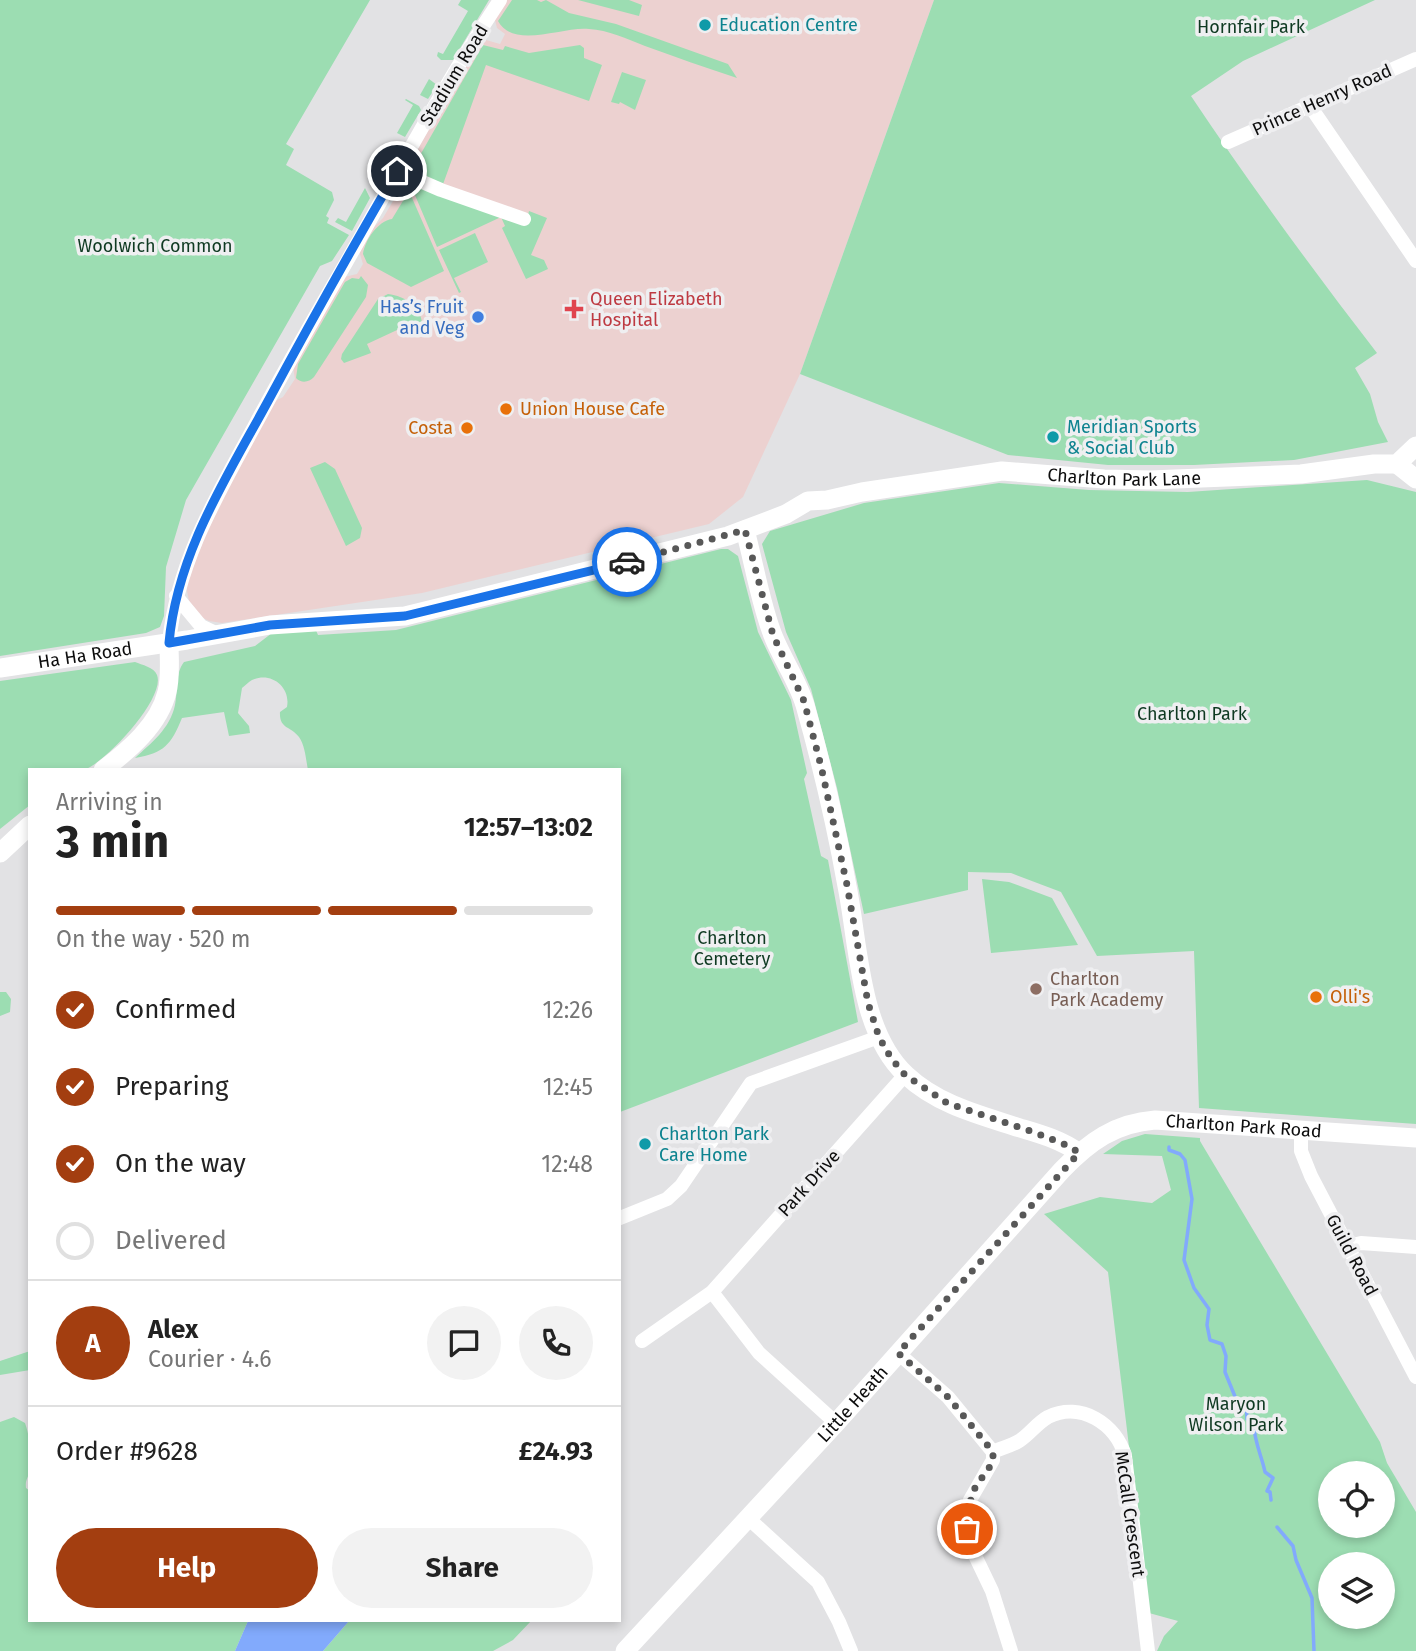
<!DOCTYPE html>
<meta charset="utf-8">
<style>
:root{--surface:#fff;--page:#f2f2f2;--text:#222;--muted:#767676;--line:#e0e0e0;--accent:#a33e10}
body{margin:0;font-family:"Fira Sans",sans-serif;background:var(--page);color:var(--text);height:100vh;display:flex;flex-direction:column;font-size:26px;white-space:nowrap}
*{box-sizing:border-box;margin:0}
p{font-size:23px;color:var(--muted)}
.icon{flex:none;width:38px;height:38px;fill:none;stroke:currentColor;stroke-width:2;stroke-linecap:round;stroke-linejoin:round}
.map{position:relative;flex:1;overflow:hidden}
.side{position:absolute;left:28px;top:768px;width:593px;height:854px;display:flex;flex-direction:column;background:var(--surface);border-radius:0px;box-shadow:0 4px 10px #0003}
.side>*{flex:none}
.buttons{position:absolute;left:1318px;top:1461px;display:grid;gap:14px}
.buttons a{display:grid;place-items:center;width:77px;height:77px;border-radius:50%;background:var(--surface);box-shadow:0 4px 10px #0003;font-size:35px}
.pin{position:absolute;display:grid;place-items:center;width:60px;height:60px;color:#fff;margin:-30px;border:4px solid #fff;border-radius:50%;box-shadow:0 2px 7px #0007}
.courier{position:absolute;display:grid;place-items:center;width:70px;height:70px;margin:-35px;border:5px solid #1a73e8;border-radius:50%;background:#fff;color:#222;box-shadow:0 2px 9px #0007}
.summary em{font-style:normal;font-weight:700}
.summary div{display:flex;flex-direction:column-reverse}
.summary{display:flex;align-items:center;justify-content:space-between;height:119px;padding:0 28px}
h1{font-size:46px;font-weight:700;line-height:52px}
.bar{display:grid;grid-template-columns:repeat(4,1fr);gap:10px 7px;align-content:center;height:84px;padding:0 28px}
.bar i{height:9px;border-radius:5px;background:var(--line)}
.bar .current{background:var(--accent)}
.bar p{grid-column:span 4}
.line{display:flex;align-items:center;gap:18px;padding:0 28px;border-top:2px solid var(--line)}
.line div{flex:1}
.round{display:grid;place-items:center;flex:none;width:74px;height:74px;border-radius:37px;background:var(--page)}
ol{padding:0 28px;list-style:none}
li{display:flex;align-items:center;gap:21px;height:77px}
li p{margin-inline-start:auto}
li .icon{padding:7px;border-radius:50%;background:var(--accent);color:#fff;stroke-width:4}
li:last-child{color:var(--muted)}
li i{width:38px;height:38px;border:4px solid var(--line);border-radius:50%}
.cta{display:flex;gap:14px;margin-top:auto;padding:14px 28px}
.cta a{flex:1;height:80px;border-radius:42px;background:var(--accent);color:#fff;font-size:28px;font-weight:700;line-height:80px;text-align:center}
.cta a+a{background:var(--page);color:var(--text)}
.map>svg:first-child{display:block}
.commercial{fill:#ecd1d0}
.green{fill:#9cddb2;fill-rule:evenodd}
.water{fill:#82aafc}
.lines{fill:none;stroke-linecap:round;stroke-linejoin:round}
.stream{stroke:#82aafc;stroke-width:3.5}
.street{stroke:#fff;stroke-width:14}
.secondary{stroke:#fff;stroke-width:19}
.done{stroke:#585858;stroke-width:7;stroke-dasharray:0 12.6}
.route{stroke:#1a73e8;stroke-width:9}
.culture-dot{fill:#0f9aa8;stroke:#efeff1;stroke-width:2.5}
.health-dot{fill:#e0444e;stroke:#efeff1;stroke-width:2.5}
.shop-dot{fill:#3f7fe0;stroke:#efeff1;stroke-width:2.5}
.food-dot{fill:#e8710a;stroke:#efeff1;stroke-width:2.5}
.education-dot{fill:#8d6e63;stroke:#efeff1;stroke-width:2.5}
.labels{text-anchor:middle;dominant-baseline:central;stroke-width:7;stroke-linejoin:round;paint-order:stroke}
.culture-label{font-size:18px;fill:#0d838f;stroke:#efeff1;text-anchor:start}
.park-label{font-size:18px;fill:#0f3a22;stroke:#efeff1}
.street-label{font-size:18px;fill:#0d0d0d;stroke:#efeff1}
.health-label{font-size:18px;fill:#be3a42;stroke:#efeff1;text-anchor:start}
.shop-label{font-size:18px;fill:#366cbe;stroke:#efeff1;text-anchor:end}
.food-label{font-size:18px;fill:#c56008;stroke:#efeff1;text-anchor:start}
.education-label{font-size:18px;fill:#785e54;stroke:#efeff1;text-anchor:start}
</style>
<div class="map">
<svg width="1416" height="1651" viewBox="0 0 1416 1651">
<rect width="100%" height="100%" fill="#e2e2e4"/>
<path class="commercial" d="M507,0H934L800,374L743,497L709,524L422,593L222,623L209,621L203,618L189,601L186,586L216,508L275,401L283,397L295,379L293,367L344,277L357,274L363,264L359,251L368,233L383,218L396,196L400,181L407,167L478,45L486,40L500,44L505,34L497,28L495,20Z"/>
<path class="green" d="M0,0H370L286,144L294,149L286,165L332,192L334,200L326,216L329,218L327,223L349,235L332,261L320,266L186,500L166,567L164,616L160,627L146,633L0,656Z
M461,0H489L453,60H441L437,56L438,52L443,54L468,11L458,5Z
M512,0H537L541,2L546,0L569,13L616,24L728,64L737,78C706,68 676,57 645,46C627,39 608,30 589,29C563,26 514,50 498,21Z
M578,0H629L642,5L639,16Z
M934,0H1375L1243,61L1191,96C1250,184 1312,269 1377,353L1355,368L1370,394L1378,422L1388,442L1294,460L1194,465H1108L1008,455L800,374Z
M483,45L503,50L505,46L529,53L580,45L584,48V58L602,65L589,101L486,65L442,187L411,171Z
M622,72L646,80L635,110L620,102L619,104L611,102Z
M429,79L437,85L428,99L420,95Z
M406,99L419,106L421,110L405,137L397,133L413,105L405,100Z
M388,148L396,155L383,175L376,171Z
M409,181L526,222L529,211L547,218L531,255L544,260L548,269L526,279L502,228L505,226L501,217L437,247Z
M365,188L370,198L352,231L335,222L338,218L346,222Z
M409,191L444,271L411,287L367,263L363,254C365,240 378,221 392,219Z
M475,233L488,262L454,278L461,292L459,293L439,250Z
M361,276L368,285L366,297L314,377C309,382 302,384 296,378L298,364L345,282L352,278L359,279Z
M388,294C406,296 424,309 422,328L415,333L410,324L367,344L371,353L344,363L341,359L342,354L378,299Z
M325,462L335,469L362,528L360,538L346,546L310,468Z
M1367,480L1416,492V1124L1199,1108L1194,951L1097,956L1061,892L1011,873L968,872V890L864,914L837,788L811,689L786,632L762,544L770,531L864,503L999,483L1089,490L1188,492Z
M721,549H728L738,556L758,632L791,700L807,773L804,779L821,856L828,860L858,1022L620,1112V770H308C306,760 305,745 299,737C291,726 279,729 280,712L287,707C291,687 271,671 252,680C248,682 246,685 242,688L238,713L249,726L250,733L229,736L224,712L182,718C171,745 164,753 135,758C151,743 170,729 175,705C178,692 175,673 184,662L255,646L272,633L315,628L318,635L396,630Z
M135,662C142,665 154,667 157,675C166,698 105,763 84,770C74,773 42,770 30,770V805L0,829V681Z
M982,879L1009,882L1052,898L1078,945L991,953Z
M0,992H6L11,999L10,1012L0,1016Z
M1145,1134L1200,1138V1141L1380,1442L1387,1463L1416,1512V1651H1157L1164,1636L1178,1621L1149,1613L1108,1272L1044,1214L1100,1197L1152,1203L1171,1190L1162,1156L1103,1154L1122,1141ZM1330,1474H1382V1526H1330ZM1330,1564H1382V1617H1330Z
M30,1351V1370L0,1375V1361Z
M14,1417L25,1423C30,1437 32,1456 30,1471C28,1478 25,1480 26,1488L30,1491V1620L248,1621L235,1651H0V1422Z
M349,1621H531L513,1640L493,1651H323Z"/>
<path class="water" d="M248,1621V1620L349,1621L323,1651H235Z"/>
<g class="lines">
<path class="stream" d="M1169,1147V1150L1180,1154L1185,1160L1192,1199L1184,1260L1194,1288L1209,1309L1207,1325L1210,1340L1222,1344L1226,1356L1225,1372L1236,1399C1246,1403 1247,1409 1247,1419L1254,1425C1254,1441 1262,1457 1265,1472L1273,1478L1267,1491L1270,1492L1271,1500
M1277,1527L1293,1546L1296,1560L1312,1598L1314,1651"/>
<path class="street" d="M1310,106L1416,261
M1228,142L1416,59
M397,171L441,190L524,219
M176,596L201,626L220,635
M169,643C177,563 216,497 254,427C284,371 315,316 347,261C397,173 444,84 500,0
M1301,1130V1151L1311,1176L1416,1377
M620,1218L667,1199L681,1186L751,1083L879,1037
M1348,1246L1361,1243L1416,1247
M712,1292L759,1353L836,1423
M642,1341L712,1292L905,1075
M898,1353L948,1397L993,1452V1460L970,1500L967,1529L970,1545L992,1591L1011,1651
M993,1452C1001,1448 1011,1446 1019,1441C1029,1435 1037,1423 1048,1417C1081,1401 1116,1424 1125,1456L1148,1651
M748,1518L818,1582L839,1622L851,1651"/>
<g class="secondary">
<path d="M1397,464L1416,479"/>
<path d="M745,530C754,563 761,607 774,638C783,660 798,682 805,705C822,765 836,825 847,886C859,946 859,1031 906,1075C938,1105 980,1115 1020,1128C1040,1134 1062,1140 1079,1153"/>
<path id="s1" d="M0,668L187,640L270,625L405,616L728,536L786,514L808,501L827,500L862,492L1002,471L1104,479L1150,480L1301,474L1374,464H1397L1416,446"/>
<path d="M103,770C129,750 159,725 167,692C171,677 169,658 169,643"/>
<path d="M0,853L30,825"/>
<path id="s2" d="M625,1651L836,1423L1062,1170C1089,1142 1115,1123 1155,1120L1416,1138"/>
</g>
</g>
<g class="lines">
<path class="done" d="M627,562L745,530L773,635L804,701L821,766L847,885L868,1003L879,1037L891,1058L905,1075L947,1103L1036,1133L1071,1147L1079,1153L898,1353L948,1397L993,1452C994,1468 982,1475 975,1488C969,1501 968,1515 967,1529"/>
<path class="route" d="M397,171C352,248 309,325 267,403C225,480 177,554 169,643L270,625L405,616L627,562"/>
</g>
<g class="culture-dot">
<circle cx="705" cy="25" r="7"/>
<circle cx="1053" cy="437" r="7"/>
<circle cx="645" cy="1144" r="7"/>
</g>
<path class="health-dot" d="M570.5 298.5h7v7h7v7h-7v7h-7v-7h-7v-7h7z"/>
<circle class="shop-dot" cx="478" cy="317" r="7"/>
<g class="food-dot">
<circle cx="506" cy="409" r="7"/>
<circle cx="467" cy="428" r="7"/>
<circle cx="1316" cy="997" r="7"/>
</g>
<circle class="education-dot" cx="1036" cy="989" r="7"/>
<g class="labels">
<g class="culture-label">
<text x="719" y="25">Education Centre</text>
<text x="1067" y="427">Meridian Sports<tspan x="1067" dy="21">&amp; Social Club</tspan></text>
<text x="659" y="1134">Charlton Park<tspan x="659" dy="21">Care Home</tspan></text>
</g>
<g class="park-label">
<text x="1251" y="27">Hornfair Park</text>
<text x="155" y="246">Woolwich Common</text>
<text x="1192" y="714">Charlton Park</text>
<text x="732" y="938">Charlton<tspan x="732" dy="21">Cemetery</tspan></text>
<text x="1236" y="1404">Maryon<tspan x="1236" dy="21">Wilson Park</tspan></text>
</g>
<g class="street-label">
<text transform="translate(454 75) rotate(-59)">Stadium Road</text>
<text transform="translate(1322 100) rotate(-24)">Prince Henry Road</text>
<text stroke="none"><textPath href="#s1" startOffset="1148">Charlton Park Lane</textPath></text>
<text stroke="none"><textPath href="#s1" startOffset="86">Ha Ha Road</textPath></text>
<text stroke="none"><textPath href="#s2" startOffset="847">Charlton Park Road</textPath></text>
<text transform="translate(809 1183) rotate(-48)">Park Drive</text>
<text transform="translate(1352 1255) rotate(62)">Guild Road</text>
<text stroke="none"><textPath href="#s2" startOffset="336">Little Heath</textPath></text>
<text transform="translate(1130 1514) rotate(82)">McCall Crescent</text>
</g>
<g class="health-label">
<text x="590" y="299">Queen Elizabeth<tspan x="590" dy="21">Hospital</tspan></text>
</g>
<g class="shop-label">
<text x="464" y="307">Has’s Fruit<tspan x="464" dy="21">and Veg</tspan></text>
</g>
<g class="food-label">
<text x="520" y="409">Union House Cafe</text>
<text x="453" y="428" text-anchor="end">Costa</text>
<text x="1330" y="997">Olli's</text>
</g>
<g class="education-label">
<text x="1050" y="979">Charlton<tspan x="1050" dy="21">Park Academy</tspan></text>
</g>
</g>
</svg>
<div class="buttons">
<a><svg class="icon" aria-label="locate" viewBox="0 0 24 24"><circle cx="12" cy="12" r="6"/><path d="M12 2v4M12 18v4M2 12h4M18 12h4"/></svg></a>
<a><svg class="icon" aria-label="layers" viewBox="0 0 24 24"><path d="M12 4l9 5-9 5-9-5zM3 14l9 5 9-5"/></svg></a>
</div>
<div class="pin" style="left:967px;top:1529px;background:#ea580c"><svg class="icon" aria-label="bag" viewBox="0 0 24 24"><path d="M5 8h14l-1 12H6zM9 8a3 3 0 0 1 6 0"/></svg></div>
<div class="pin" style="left:397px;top:171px;background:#1f2937"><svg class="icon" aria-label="home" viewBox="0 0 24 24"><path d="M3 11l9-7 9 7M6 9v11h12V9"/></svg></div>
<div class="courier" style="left:627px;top:562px"><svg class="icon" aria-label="car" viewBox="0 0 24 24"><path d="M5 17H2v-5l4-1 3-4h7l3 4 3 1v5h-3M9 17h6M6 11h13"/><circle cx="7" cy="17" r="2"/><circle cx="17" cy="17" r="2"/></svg></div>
<section class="side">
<div class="summary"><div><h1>3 min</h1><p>Arriving in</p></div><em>12:57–13:02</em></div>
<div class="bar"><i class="current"></i><i class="current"></i><i class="current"></i><i></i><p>On the way · 520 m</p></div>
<ol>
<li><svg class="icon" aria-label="check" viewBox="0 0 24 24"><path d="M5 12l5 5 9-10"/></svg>Confirmed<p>12:26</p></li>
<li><svg class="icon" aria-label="check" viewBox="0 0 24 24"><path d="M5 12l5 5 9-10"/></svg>Preparing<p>12:45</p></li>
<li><svg class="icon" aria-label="check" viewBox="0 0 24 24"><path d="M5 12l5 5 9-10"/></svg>On the way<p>12:48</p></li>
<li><i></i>Delivered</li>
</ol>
<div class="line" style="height:126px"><b class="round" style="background:var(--accent);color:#fff">A</b><div><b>Alex</b><p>Courier · 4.6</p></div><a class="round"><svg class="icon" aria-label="chat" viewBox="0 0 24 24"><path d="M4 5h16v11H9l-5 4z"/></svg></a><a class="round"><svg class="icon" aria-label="phone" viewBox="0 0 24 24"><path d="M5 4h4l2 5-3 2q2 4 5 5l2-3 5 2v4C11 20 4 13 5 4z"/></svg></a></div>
<div class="line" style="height:91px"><div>Order #9628</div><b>£24.93</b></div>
<div class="cta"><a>Help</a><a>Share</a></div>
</section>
</div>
